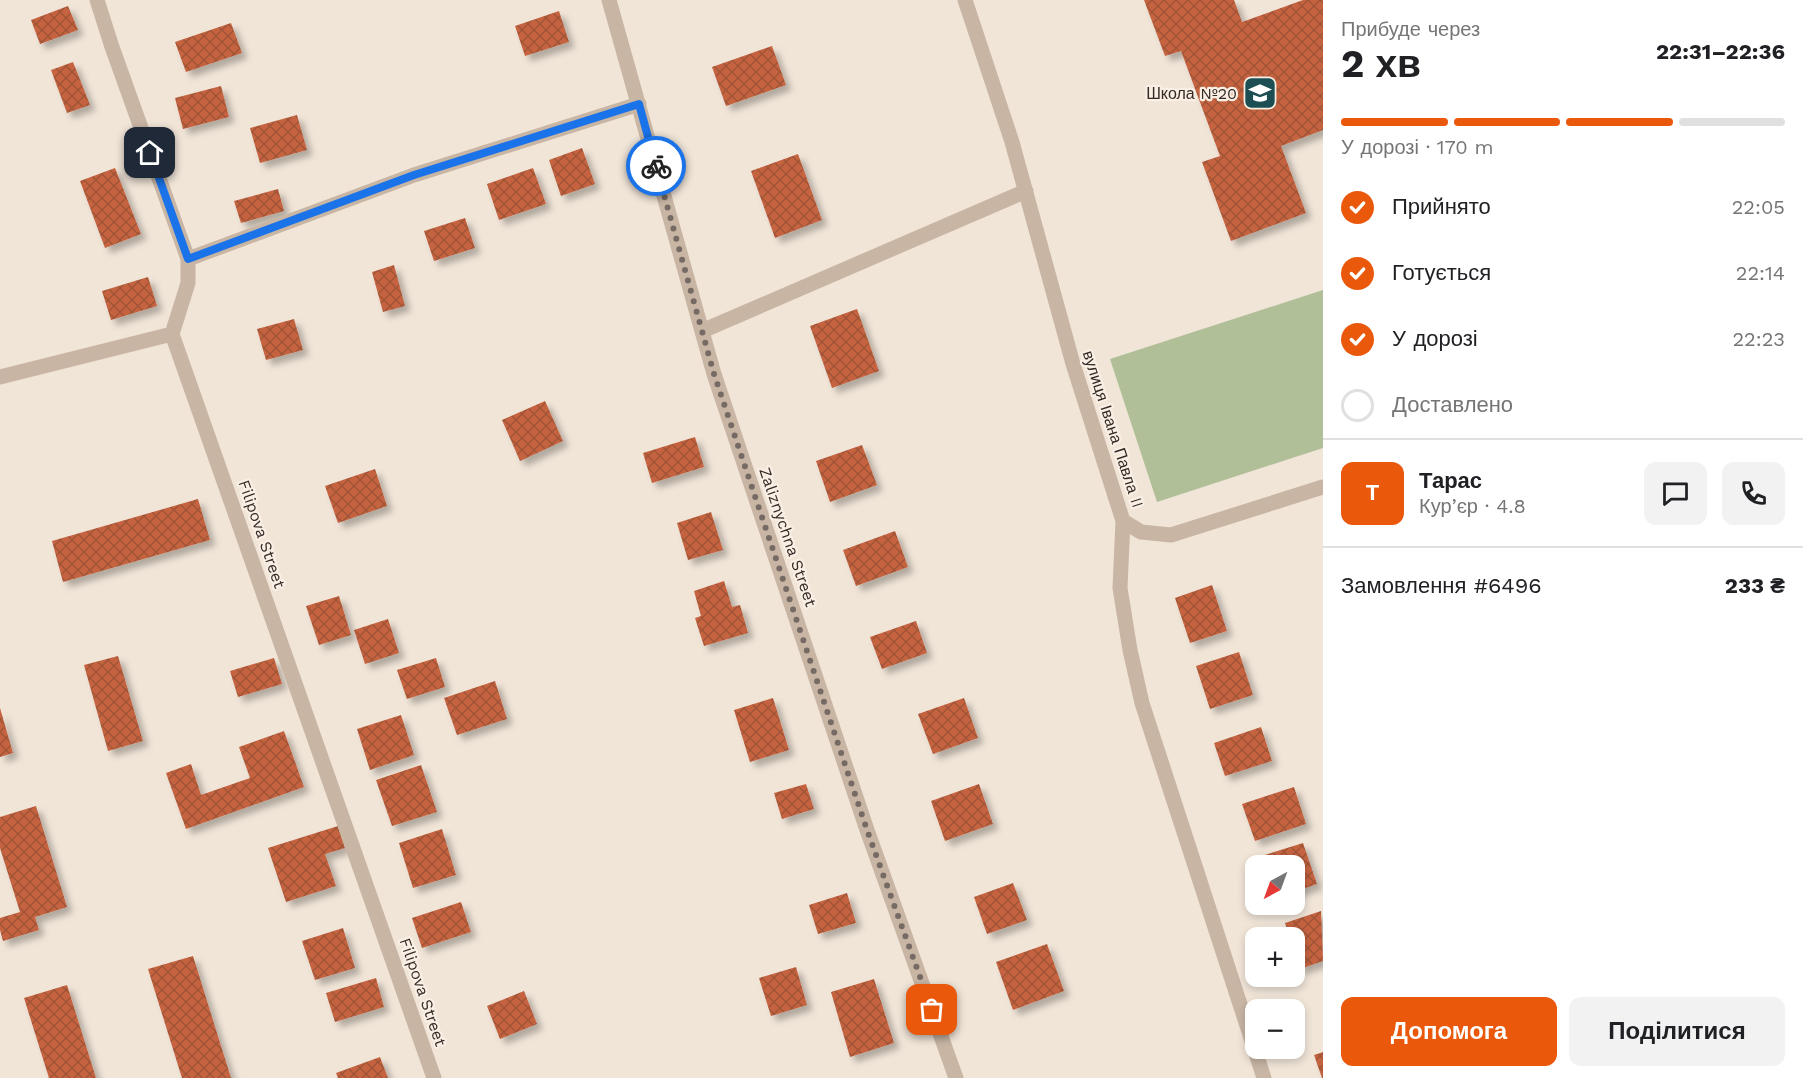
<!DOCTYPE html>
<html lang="uk">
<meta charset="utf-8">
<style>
:root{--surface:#fff;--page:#f2f2f2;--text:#202124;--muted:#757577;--line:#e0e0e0;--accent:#ea580c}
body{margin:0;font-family:"Work Sans",sans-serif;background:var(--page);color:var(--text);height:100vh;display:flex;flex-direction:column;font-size:22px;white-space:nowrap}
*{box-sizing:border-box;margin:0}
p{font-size:20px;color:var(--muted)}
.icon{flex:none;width:33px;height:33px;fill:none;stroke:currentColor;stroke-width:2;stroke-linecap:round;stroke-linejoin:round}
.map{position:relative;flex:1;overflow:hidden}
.details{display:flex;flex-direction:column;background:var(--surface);width:480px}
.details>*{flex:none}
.needle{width:39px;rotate:221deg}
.fabs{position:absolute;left:1245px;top:855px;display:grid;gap:12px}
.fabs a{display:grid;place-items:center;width:60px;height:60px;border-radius:12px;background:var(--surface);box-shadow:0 3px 9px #0003;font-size:30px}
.pin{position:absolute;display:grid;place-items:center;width:51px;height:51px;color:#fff;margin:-26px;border-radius:12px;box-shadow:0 3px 9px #0006}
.courier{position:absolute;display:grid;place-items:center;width:60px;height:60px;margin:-30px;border:4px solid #1a73e8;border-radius:50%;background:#fff;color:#222;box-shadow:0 2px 8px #0007}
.headline em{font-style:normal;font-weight:700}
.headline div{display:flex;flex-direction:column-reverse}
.headline{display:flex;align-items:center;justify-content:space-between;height:102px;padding:0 18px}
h1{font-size:39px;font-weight:700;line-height:45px}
.bar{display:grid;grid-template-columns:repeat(4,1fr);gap:9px 6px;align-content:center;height:72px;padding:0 18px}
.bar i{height:8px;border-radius:4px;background:var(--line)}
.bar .on{background:var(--accent)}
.bar p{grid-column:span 4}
.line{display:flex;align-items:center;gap:15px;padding:0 18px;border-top:2px solid var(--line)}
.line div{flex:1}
.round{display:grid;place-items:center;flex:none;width:63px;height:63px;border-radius:12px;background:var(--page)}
ol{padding:0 18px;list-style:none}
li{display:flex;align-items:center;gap:18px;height:66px}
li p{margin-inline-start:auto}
li .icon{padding:6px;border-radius:50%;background:var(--accent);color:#fff;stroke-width:4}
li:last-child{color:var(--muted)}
li i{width:33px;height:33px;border:3px solid var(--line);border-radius:50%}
.action{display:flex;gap:12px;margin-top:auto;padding:12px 18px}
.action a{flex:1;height:69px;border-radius:12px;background:var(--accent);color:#fff;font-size:24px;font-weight:700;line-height:69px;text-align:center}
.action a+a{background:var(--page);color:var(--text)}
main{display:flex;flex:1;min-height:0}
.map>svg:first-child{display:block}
.grass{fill:#b1bf98}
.building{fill:url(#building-cross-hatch);filter:url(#shadow)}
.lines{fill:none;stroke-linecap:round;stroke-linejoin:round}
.minor{stroke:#c8b5a4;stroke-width:15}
.done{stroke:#766b64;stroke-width:6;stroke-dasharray:0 10.8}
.route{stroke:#1a73e8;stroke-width:8}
.labels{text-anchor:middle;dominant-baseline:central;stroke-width:4.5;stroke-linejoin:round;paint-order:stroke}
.poi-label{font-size:16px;fill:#342a26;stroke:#f9efe4;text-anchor:end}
.street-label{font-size:16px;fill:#342a26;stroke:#f9efe4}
</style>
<main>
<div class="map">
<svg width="1323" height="1078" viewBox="0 0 1323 1078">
<defs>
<pattern id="building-cross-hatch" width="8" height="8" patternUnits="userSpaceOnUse" patternTransform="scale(1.5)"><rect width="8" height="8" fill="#c56441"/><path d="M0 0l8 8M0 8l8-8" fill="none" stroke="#a15336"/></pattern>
<filter id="shadow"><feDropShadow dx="5.5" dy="5.5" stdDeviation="3" flood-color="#0004"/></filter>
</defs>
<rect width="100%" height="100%" fill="#f1e5d8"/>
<path class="grass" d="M1323,290V448L1157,502L1110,359Z"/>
<path class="building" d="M1144,0H1234L1242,22L1303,0H1323V130L1281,146L1306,213L1231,241L1202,162L1220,156L1181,51L1165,56Z
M68,6L78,30L40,44L31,20Z
M559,11L569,42L525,56L515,26Z
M231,23L242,53L186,72L175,42Z
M772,46L786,85L726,106L712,67Z
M73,62L90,105L67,113L51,70Z
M221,86L229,117L183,129L175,98Z
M297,115L307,150L260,163L250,128Z
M582,148L595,184L561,196L549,160Z
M798,154L822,220L775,238L751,171Z
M115,168L141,234L105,248L80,181Z
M533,168L546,204L499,220L487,184Z
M278,189L284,211L241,223L234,201Z
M465,218L475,248L434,261L424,231Z
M394,265L405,306L383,312L372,272Z
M148,277L157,306L111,320L102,291Z
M857,309L879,371L832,388L810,326Z
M294,319L303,350L266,360L257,329Z
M545,401L563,441L520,461L502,420Z
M695,437L704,467L652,483L643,453Z
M862,445L877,485L830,502L816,461Z
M375,469L387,506L338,523L325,486Z
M198,499L210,540L63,582L52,541Z
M711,512L723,550L688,560L677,523Z
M895,531L908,567L856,586L843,550Z
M724,581L732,607L740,605L748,633L704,646L695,618L701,616L694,591Z
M1212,585L1227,631L1190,643L1175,598Z
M339,596L351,635L319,645L306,606Z
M388,619L399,653L365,664L354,630Z
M916,621L927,653L882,669L870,637Z
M1239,652L1253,695L1210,709L1196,666Z
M118,656L143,741L108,751L84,665Z
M274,658L282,684L238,697L230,671Z
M436,658L445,687L407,699L397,670Z
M495,681L507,719L457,735L444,698Z
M773,698L789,750L750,762L734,710Z
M964,698L978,738L933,754L918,714Z
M0,708L13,753L0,757Z
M401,715L414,755L370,770L357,729Z
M1261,727L1272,761L1225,776L1214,743Z
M284,731L304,787L186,829L166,773L191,764L201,795L250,778L239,747Z
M421,765L437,812L392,826L376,780Z
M806,784L814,809L782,819L774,793Z
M979,784L993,824L945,841L931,801Z
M1294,787L1306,824L1255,841L1242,804Z
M36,806L67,907L35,917L39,930L3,941L0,930V918L20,912L0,848V817Z
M338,826L345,848L325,854L336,886L286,902L268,848Z
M442,829L456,875L413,888L399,843Z
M1303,843L1317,884L1294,892V866H1258L1255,858Z
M1013,883L1027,920L987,934L974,897Z
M847,893L856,923L818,934L809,905Z
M461,902L471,932L422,948L412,918Z
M1321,911L1323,961L1300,969L1294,951V938H1290L1285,923Z
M343,928L355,968L315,980L302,941Z
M1047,944L1064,991L1013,1010L996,962Z
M193,956L231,1078H182L148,969Z
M796,967L807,1005L771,1016L759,978Z
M376,978L384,1007L335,1022L326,993Z
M874,979L894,1043L850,1057L831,992Z
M67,985L96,1078H49L24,998Z
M524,991L537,1024L500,1039L487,1006Z
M1323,1052V1078H1322L1314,1055Z
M380,1057L388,1078H338L336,1073Z"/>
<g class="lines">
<path class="minor" d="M97,0L112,47L188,259V283L172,334L434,1078
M609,0L714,374L867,830L956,1078
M965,0L1012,142L1073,364L1123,521L1120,588L1130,650L1142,703L1264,1078
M188,259L414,175L639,104
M702,331L1026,191
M0,377L172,334
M1123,521L1141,532L1171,535L1323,487"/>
</g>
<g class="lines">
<path class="done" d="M656,166L714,374L867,830L932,1010"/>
<path class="route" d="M150,153L188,259L414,175L639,104L656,166"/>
</g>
<defs>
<symbol id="school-square" viewBox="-11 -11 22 22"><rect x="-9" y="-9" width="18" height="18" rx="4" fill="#1c4f54" stroke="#f9efe4"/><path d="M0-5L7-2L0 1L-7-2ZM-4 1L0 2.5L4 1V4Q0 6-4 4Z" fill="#fff"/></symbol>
</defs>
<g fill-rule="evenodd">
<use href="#school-square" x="1241" y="74" width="38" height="38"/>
</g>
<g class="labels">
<g class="poi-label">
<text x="1237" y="93">Школа №20</text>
</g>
<g class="street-label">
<text transform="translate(1113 429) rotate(72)">вулиця Івана Павла II</text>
<text transform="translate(262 534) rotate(71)">Filipova Street</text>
<text transform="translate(788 537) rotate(71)">Zaliznychna Street</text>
<text transform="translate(423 992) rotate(71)">Filipova Street</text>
</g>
</g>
</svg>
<div class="fabs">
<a><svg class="needle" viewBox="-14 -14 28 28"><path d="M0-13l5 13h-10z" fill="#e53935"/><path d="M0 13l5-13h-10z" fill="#757577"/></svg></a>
<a>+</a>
<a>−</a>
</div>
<div class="pin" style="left:932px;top:1010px;background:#ea580c"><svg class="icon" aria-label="bag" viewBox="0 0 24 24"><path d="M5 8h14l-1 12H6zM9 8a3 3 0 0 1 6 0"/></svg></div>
<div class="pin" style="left:150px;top:153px;background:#1f2937"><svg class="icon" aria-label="home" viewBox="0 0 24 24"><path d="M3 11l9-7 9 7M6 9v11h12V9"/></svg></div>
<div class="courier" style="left:656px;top:166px"><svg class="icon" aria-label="bike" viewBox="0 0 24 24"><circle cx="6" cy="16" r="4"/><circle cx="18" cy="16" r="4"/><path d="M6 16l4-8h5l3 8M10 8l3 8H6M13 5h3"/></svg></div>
</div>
<section class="details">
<div class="headline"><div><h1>2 хв</h1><p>Прибуде через</p></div><em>22:31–22:36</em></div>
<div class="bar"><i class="on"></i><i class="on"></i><i class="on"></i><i></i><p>У дорозі · 170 m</p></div>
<ol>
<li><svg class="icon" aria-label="check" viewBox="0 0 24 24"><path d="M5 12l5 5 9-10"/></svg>Прийнято<p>22:05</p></li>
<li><svg class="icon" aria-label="check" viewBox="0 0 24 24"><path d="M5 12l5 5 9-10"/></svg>Готується<p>22:14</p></li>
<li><svg class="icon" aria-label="check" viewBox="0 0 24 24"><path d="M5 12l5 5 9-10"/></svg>У дорозі<p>22:23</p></li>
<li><i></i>Доставлено</li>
</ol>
<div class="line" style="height:108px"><b class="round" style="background:var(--accent);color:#fff">Т</b><div><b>Тарас</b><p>Кур’єр · 4.8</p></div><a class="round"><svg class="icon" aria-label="chat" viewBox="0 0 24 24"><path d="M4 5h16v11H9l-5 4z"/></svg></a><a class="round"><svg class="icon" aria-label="phone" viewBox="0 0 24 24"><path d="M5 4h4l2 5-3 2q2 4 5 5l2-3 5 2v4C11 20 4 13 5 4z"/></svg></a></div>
<div class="line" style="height:78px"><div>Замовлення #6496</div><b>233 ₴</b></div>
<div class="action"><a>Допомога</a><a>Поділитися</a></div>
</section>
</main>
